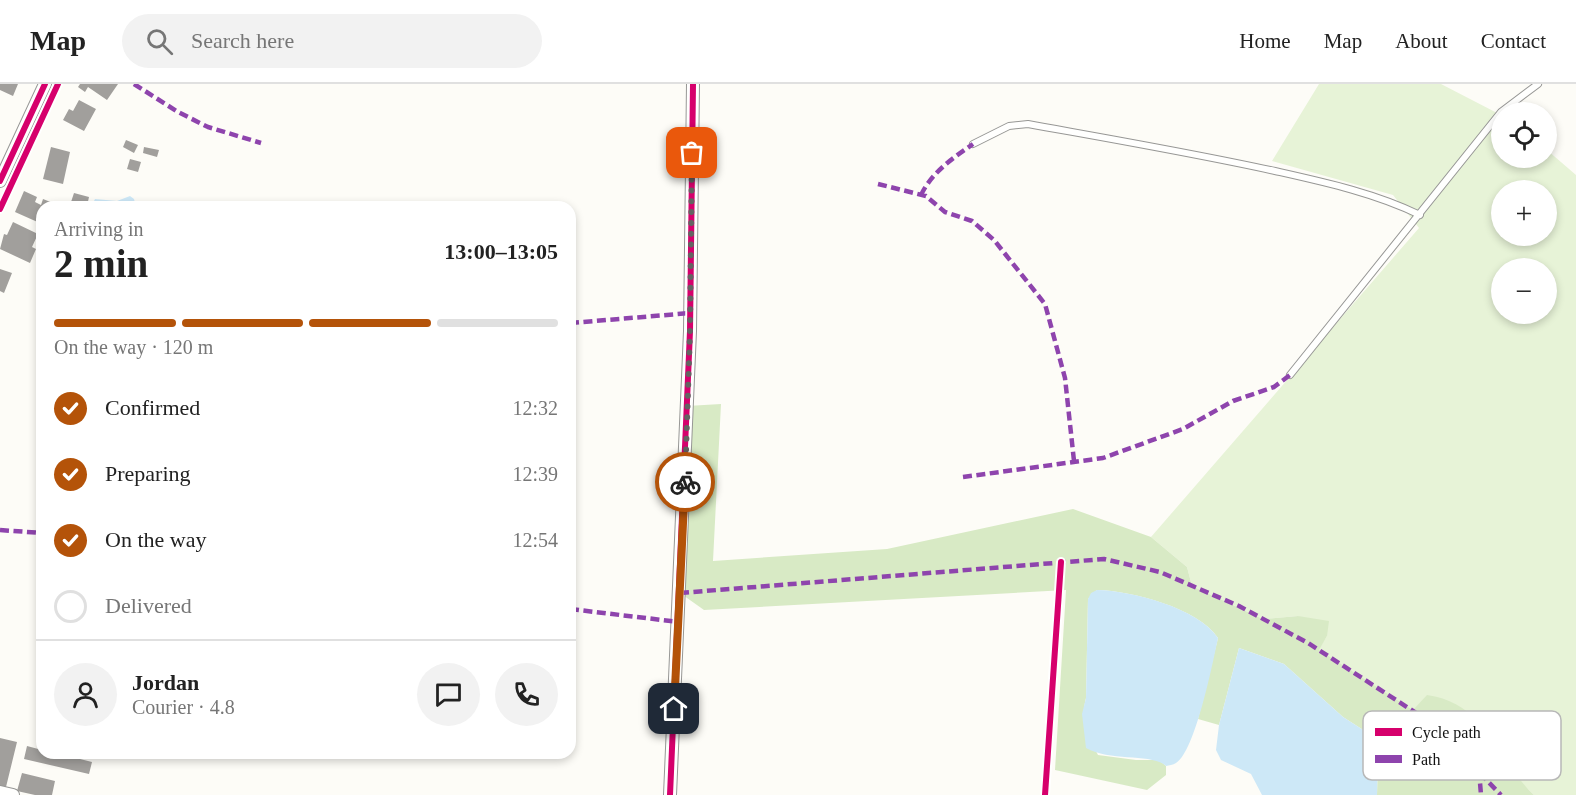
<!DOCTYPE html>
<meta charset="utf-8">
<style>
:root{--surface:#fff;--page:#f2f2f2;--text:#222;--muted:#767676;--line:#e0e0e0;--accent:#b45309}
body{margin:0;font-family:Georgia,serif;background:var(--page);color:var(--text);height:100vh;display:flex;flex-direction:column;font-size:22px;white-space:nowrap}
*{box-sizing:border-box;margin:0}
p{font-size:20px;color:var(--muted)}
.icon{flex:none;width:33px;height:33px;fill:none;stroke:currentColor;stroke-width:2;stroke-linecap:round;stroke-linejoin:round}
.map{position:relative;flex:1;overflow:hidden}
.drawer{position:absolute;left:36px;top:117px;width:540px;height:558px;display:flex;flex-direction:column;background:var(--surface);border-radius:18px;box-shadow:0 3px 9px #0003}
.drawer>*{flex:none}
.fabs{position:absolute;left:1491px;top:18px;display:grid;gap:12px}
.fabs a{display:grid;place-items:center;width:66px;height:66px;border-radius:50%;background:var(--surface);box-shadow:0 3px 9px #0003;font-size:30px}
.pin{position:absolute;display:grid;place-items:center;width:51px;height:51px;color:#fff;margin:-26px;border-radius:12px;box-shadow:0 3px 9px #0006}
.courier{position:absolute;display:grid;place-items:center;width:60px;height:60px;margin:-30px;border:4px solid #b45309;border-radius:50%;background:#fff;color:#222;box-shadow:0 2px 8px #0007}
.overview em{font-style:normal;font-weight:600}
.overview div{display:flex;flex-direction:column-reverse}
.overview{display:flex;align-items:center;justify-content:space-between;height:102px;padding:0 18px}
h1{font-size:39px;font-weight:600;line-height:45px}
.bar{display:grid;grid-template-columns:repeat(4,1fr);gap:9px 6px;align-content:center;height:72px;padding:0 18px}
.bar i{height:8px;border-radius:4px;background:var(--line)}
.bar .active{background:var(--accent)}
.bar p{grid-column:span 4}
.line{display:flex;align-items:center;gap:15px;padding:0 18px;border-top:2px solid var(--line)}
.line div{flex:1}
.round{display:grid;place-items:center;flex:none;width:63px;height:63px;border-radius:32px;background:var(--page)}
ol{padding:0 18px;list-style:none}
li{display:flex;align-items:center;gap:18px;height:66px}
li p{margin-inline-start:auto}
li .icon{padding:6px;border-radius:50%;background:var(--accent);color:#fff;stroke-width:4}
li:last-child{color:var(--muted)}
li i{width:33px;height:33px;border:3px solid var(--line);border-radius:50%}
header{display:flex;align-items:center;gap:36px;box-sizing:border-box;height:84px;padding:0 30px;background:var(--surface);border-bottom:2px solid var(--line)}
header strong{font-size:28px}
nav{display:flex;gap:33px;margin-inline-start:auto;font-size:21px}
.search{width:420px;height:54px;background:var(--page);display:flex;align-items:center;gap:15px;box-sizing:border-box;padding:0 21px;border-radius:33px;color:var(--muted);font-size:22px}
.map>svg:first-child{display:block}
.green{fill:#e7f3d7;fill-rule:evenodd}
.forest{fill:#d8eac5}
.water{fill:#cde8f7}
.building{fill:#a19f9c}
.lines{fill:none;stroke-linecap:round;stroke-linejoin:round}
.lane-casing{stroke:#979795;stroke-width:8}
.street-casing{stroke:#979795;stroke-width:14}
.lane{stroke:#fffffe;stroke-width:6}
.street{stroke:#fffffe;stroke-width:12}
.quiet{stroke:#8e44ad;stroke-width:4.5;stroke-dasharray:9 4.5;stroke-linecap:butt}
.cycleway-casing{stroke:#fff;stroke-width:10}
.cycleway{stroke:#d6006c;stroke-width:6}
.done{stroke:#646362;stroke-width:6;stroke-dasharray:0 10.8}
.route{stroke:#b45309;stroke-width:8}
.key{fill:#fff;stroke:#b8b8b8;stroke-width:1.5}
.key-label{font-size:16px;fill:#111}
</style>
<header>
<strong>Map</strong>
<div class="search"><svg class="icon" aria-label="search" viewBox="0 0 24 24"><circle cx="10" cy="10" r="6"/><path d="M15 15l6 6"/></svg>Search here</div>
<nav><a>Home</a><a>Map</a><a>About</a><a>Contact</a></nav>
</header>
<div class="map">
<svg width="1576" height="711" viewBox="0 0 1576 711">
<rect width="100%" height="100%" fill="#fdfcf7"/>
<path class="green" d="M1319,0H1441L1501,31L1502,74H1546L1547,66L1576,91V711H1534L1515,693L1487,644L1413,626L1318,566L1327,552L1298,532L1263,535L1192,502L1187,483L1151,453L1419,144L1393,111L1272,77ZM1502,106H1546V152H1502ZM1502,184H1546V230H1502Z"/>
<path class="forest" d="M721,320L713,477L887,465L1073,425L1151,453L1187,483L1192,502L1263,535L1298,532L1329,537L1327,552L1319,566L1413,626L1427,611C1488,620 1495,674 1534,711H1377L1378,670L1371,651L1343,633L1284,580L1239,564L1219,641L1198,635L1218,554C1198,524 1132,507 1097,506L1088,515L1086,614C1080,637 1088,651 1098,671L1136,676H1159L1166,682V691L1147,706L1055,686L1066,506L704,526L680,509L687,322Z"/>
<path class="water" d="M130,112L134,115L136,123H113L108,120L91,123L95,115L117,117Z
M1097,506C1133,507 1198,524 1218,554C1213,578 1195,668 1176,679C1173,681 1169,681 1166,682C1152,669 1111,678 1086,664L1082,630L1086,614L1088,515L1091,509Z
M1239,564L1284,580L1343,633L1371,651L1378,670L1377,711H1262L1251,690L1221,676L1216,666L1219,641Z"/>
<path class="building" d="M0,0H18L13,12L0,6Z
M80,0H118L107,16L88,3L85,8L78,3Z
M79,16L96,25L84,47L63,36L69,25L73,27Z
M126,56L138,61L134,69L123,63Z
M51,63L70,68L63,100L43,95Z
M144,63L159,66L157,73L143,69Z
M130,75L141,78L138,88L127,85Z
M24,107L37,113L35,118L41,121L43,115L53,119L51,123H42V140L15,128Z
M74,109L89,113L87,122L71,118Z
M13,138L38,150L32,163L36,165L30,179L0,165L4,150L7,151Z
M0,185L12,189L4,209L0,207Z
M0,654L17,658L6,703L0,702Z
M27,662L42,666V669H56L92,678L89,690L24,675Z
M22,689L55,697L52,711H35L17,707Z"/>
<g class="lines">
<defs>
<path id="lane" d="M973,60L1009,42L1028,40C1111,55 1193,69 1275,87C1324,98 1375,109 1420,131
M1290,291L1501,28L1538,0"/>
<path id="street" d="M0,97L45,0
M0,708L13,711
M670,711L690,247L693,0"/>
</defs>
<use href="#lane" class="lane-casing"/>
<use href="#street" class="street-casing"/>
<use href="#lane" class="lane"/>
<use href="#street" class="street"/>
<path class="quiet" d="M134,0L178,28L208,43L261,59
M878,100L926,112L945,128L972,137L994,156L1045,220L1065,294L1074,377
M921,111C932,88 953,74 973,60
M570,239L691,229
M963,393L1103,374L1183,345L1233,317L1274,303L1290,291
M0,446L42,449
M680,509L1104,475L1160,488L1239,522L1308,559L1430,638L1501,711
M570,525L679,538
M1479,686L1481,711"/>
<defs>
<path id="cycleway" d="M0,97L45,0
M0,125L58,0
M670,711L690,247L693,0
M1045,711L1061,478"/>
</defs>
<use href="#cycleway" class="cycleway-casing"/>
<use href="#cycleway" class="cycleway"/>
</g>
<g class="lines">
<path class="done" d="M685,398L690,247L692,69"/>
<path class="route" d="M674,625L685,398"/>
</g>
<rect x="1363" y="627" width="198" height="69" rx="9" class="key"/>
<rect x="1375" y="644" width="27" height="8" fill="#d6006c"/>
<rect x="1375" y="671" width="27" height="8" fill="#8e44ad"/>
<g class="key-label">
<text x="1412" y="654">Cycle path</text>
<text x="1412" y="681">Path</text>
</g>
</svg>
<div class="fabs">
<a><svg class="icon" aria-label="locate" viewBox="0 0 24 24"><circle cx="12" cy="12" r="6"/><path d="M12 2v4M12 18v4M2 12h4M18 12h4"/></svg></a>
<a>+</a>
<a>−</a>
</div>
<div class="pin" style="left:692px;top:69px;background:#ea580c"><svg class="icon" aria-label="bag" viewBox="0 0 24 24"><path d="M5 8h14l-1 12H6zM9 8a3 3 0 0 1 6 0"/></svg></div>
<div class="pin" style="left:674px;top:625px;background:#1f2937"><svg class="icon" aria-label="home" viewBox="0 0 24 24"><path d="M3 11l9-7 9 7M6 9v11h12V9"/></svg></div>
<div class="courier" style="left:685px;top:398px"><svg class="icon" aria-label="bike" viewBox="0 0 24 24"><circle cx="6" cy="16" r="4"/><circle cx="18" cy="16" r="4"/><path d="M6 16l4-8h5l3 8M10 8l3 8H6M13 5h3"/></svg></div>
<section class="drawer">
<div class="overview"><div><h1>2 min</h1><p>Arriving in</p></div><em>13:00–13:05</em></div>
<div class="bar"><i class="active"></i><i class="active"></i><i class="active"></i><i></i><p>On the way · 120 m</p></div>
<ol>
<li><svg class="icon" aria-label="check" viewBox="0 0 24 24"><path d="M5 12l5 5 9-10"/></svg>Confirmed<p>12:32</p></li>
<li><svg class="icon" aria-label="check" viewBox="0 0 24 24"><path d="M5 12l5 5 9-10"/></svg>Preparing<p>12:39</p></li>
<li><svg class="icon" aria-label="check" viewBox="0 0 24 24"><path d="M5 12l5 5 9-10"/></svg>On the way<p>12:54</p></li>
<li><i></i>Delivered</li>
</ol>
<div class="line" style="height:108px"><a class="round"><svg class="icon" aria-label="person" viewBox="0 0 24 24"><circle cx="12" cy="8" r="4"/><path d="M4 21q1-7 8-7t8 7"/></svg></a><div><b>Jordan</b><p>Courier · 4.8</p></div><a class="round"><svg class="icon" aria-label="chat" viewBox="0 0 24 24"><path d="M4 5h16v11H9l-5 4z"/></svg></a><a class="round"><svg class="icon" aria-label="phone" viewBox="0 0 24 24"><path d="M5 4h4l2 5-3 2q2 4 5 5l2-3 5 2v4C11 20 4 13 5 4z"/></svg></a></div>
</section>
</div>
